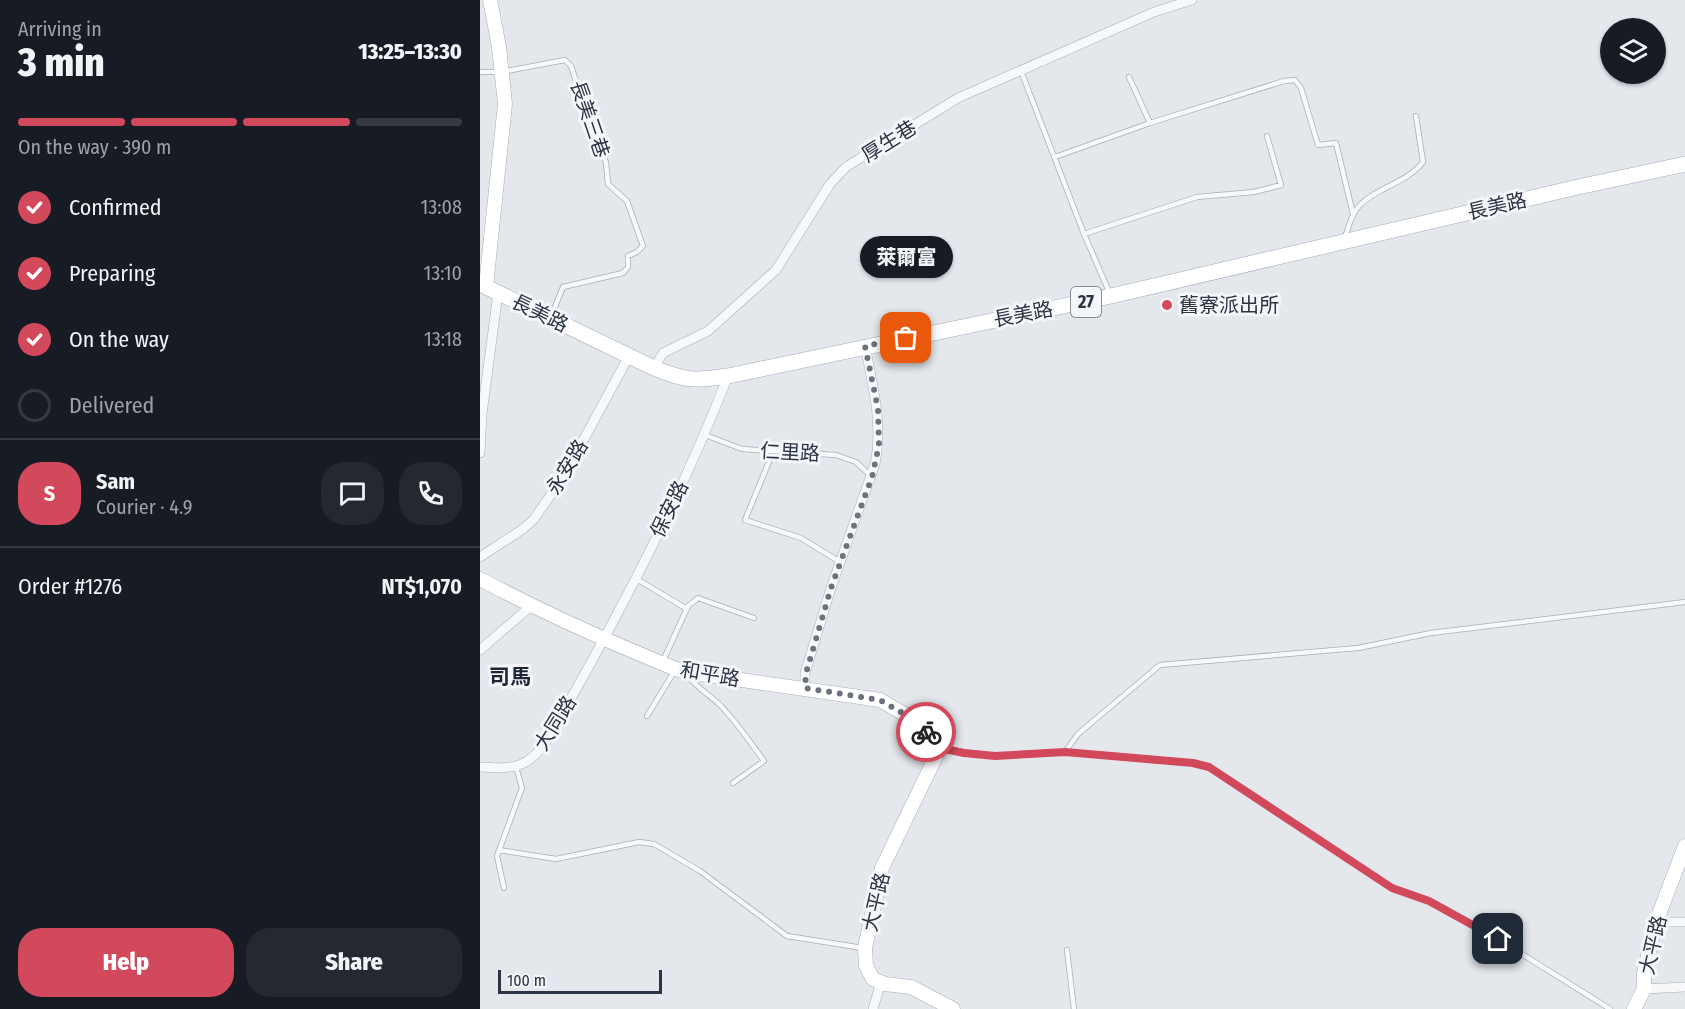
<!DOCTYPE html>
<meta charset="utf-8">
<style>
:root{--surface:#171b24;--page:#242831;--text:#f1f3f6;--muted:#9ea1a6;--line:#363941;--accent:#d1495b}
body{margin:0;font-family:"Fira Sans Condensed","Noto Sans TC",sans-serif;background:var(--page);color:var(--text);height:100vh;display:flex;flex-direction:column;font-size:22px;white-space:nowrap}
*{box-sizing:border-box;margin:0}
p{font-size:20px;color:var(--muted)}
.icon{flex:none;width:33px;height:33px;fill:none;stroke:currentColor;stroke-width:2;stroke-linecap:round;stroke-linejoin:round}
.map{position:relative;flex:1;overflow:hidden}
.panel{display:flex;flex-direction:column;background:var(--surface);width:480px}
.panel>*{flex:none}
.tools{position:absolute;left:1120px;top:18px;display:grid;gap:12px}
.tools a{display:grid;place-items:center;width:66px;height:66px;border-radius:50%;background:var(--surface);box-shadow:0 2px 4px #0004;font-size:30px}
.scale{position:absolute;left:18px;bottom:15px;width:164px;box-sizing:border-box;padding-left:6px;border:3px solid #2b3445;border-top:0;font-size:16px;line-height:21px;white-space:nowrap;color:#2b3445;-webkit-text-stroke:4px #f4f6f9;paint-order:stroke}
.pin{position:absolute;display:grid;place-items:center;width:51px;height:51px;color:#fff;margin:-26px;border-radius:12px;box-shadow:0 3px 9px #0006}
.courier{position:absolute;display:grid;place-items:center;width:60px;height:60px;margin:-30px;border:4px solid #d1495b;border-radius:50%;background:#fff;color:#222;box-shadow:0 2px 8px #0007}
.bubble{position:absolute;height:42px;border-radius:21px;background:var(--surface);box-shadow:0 2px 4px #0004;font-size:20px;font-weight:800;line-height:42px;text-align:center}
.summary em{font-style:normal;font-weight:800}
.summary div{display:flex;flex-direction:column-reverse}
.summary{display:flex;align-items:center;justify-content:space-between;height:102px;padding:0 18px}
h1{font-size:39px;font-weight:800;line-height:45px}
.bar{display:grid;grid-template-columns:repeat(4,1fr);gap:9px 6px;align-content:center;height:72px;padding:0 18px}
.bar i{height:8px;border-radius:4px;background:var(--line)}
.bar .on{background:var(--accent)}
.bar p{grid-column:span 4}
.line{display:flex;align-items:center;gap:15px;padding:0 18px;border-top:2px solid var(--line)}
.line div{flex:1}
.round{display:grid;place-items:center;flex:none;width:63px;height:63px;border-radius:24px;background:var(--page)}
ol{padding:0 18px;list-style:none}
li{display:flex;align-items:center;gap:18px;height:66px}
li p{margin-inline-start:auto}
li .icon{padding:6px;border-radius:50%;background:var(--accent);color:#fff;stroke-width:4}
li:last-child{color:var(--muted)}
li i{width:33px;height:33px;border:3px solid var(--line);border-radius:50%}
.action{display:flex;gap:12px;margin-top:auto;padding:12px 18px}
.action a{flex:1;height:69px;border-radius:24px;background:var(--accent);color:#fff;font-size:24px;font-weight:800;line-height:69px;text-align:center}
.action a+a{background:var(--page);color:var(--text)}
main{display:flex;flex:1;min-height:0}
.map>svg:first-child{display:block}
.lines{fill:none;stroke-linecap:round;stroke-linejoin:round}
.lane-casing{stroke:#a9aeb7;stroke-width:6}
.street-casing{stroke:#a9aeb7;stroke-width:10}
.secondary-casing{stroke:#a9aeb7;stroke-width:15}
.primary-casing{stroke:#a3abb8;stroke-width:16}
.lane{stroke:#f7f8fa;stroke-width:4.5}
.street{stroke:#f7f8fa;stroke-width:9}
.secondary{stroke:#fff;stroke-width:14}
.primary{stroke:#fff;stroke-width:15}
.done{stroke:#6c737f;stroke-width:6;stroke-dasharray:0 10.8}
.route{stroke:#d1495b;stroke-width:8}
.poi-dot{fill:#d1495b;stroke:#f4f6f9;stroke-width:2}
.labels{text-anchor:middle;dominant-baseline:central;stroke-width:6;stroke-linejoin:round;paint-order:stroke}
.shield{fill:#f4f6f9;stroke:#676e7b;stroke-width:1.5}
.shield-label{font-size:18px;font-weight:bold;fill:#2b3445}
.street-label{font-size:20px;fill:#2b3445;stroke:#f4f6f9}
.poi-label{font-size:20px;fill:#2b3445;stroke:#f4f6f9;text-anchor:start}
.neighbourhood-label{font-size:21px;font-weight:bold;fill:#1d2536;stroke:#f4f6f9}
</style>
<main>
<section class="panel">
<div class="summary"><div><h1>3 min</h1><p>Arriving in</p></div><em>13:25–13:30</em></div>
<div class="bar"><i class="on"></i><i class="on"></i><i class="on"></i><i></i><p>On the way · 390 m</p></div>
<ol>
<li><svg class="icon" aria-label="check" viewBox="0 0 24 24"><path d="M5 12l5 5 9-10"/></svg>Confirmed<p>13:08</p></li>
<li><svg class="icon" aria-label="check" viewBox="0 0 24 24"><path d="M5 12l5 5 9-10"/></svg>Preparing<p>13:10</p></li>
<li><svg class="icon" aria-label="check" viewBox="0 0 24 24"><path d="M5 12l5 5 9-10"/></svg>On the way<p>13:18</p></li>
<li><i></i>Delivered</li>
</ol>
<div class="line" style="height:108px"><b class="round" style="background:var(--accent);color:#fff">S</b><div><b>Sam</b><p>Courier · 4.9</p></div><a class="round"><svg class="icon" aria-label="chat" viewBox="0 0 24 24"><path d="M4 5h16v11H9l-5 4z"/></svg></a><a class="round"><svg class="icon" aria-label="phone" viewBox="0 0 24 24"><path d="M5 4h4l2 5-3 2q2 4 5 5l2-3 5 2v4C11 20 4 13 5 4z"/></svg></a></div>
<div class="line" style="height:78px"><div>Order #1276</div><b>NT$1,070</b></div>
<div class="action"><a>Help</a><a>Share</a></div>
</section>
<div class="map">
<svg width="1205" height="1009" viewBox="0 0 1205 1009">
<rect width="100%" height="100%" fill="#e4e7ec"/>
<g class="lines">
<defs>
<path id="lane" d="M541,71L604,234L630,294
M0,72H21L85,60L91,66L107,114L120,140L126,163L128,184L147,201L163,246L157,252L148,256V267L143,273L83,287L72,314
M649,77L670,123
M575,157L670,123L804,81L815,80L821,88L838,145L856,143L873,214
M604,234L717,197L774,192L801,185L787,136
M865,237C869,227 871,214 879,206C897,187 927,183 943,162L936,116
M225,435L262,449L356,455L376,462L390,475
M293,452L265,520L321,538L360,562
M155,578L207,609
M183,661L208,606L218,598L274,618
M207,675C216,687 228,694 239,704C256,721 270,742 284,761L253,783
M167,716L194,672
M462,749L515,756L585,752L713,763L729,767L912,888L949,901L1018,939L1130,1009
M585,752L598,734L680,665L878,648L951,633L1205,602
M19,850L76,859L159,842L174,844L220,871L307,936L383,948
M24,888L17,856L42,788L36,767
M587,950L594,1009"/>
<path id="street" d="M174,368L183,353L228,331L296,270L350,184L366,167L478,98L674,12L712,0
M0,453L2,414L18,293
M0,557L43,529L54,519L85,474L149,356
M0,650L51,606
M325,688V673L351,588L395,464C403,424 393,386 385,346
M0,767C34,769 48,769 68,739C135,622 199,502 248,376
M1176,922H1205
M1164,989L1205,987
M393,1009L401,982"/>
<path id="secondary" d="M6,286L25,104L19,47L10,0
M0,579C64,613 129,642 196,669L206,672L400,700L431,718L453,738L460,748L402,868L385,948L386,966L393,979L405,984L431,987L473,1009
M1154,1009L1164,989V973L1176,922L1205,846"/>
<path id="primary" d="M0,284L174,368C206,381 214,381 248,376L631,296L1098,187L1205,164"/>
</defs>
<use href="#lane" class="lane-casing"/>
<use href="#street" class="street-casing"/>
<use href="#secondary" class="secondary-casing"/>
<use href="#primary" class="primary-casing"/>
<use href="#lane" class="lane"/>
<use href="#street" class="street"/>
<use href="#secondary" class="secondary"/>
<use href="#primary" class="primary"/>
</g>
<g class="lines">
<path class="done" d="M426,338L385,346L398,409L399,445L392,477L351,588L326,673L325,688L400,700L431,718L446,732"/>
<path class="route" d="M446,732L460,748L484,753L515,756L585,752L713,763L729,767L912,888L949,901L1018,939"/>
</g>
<circle class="poi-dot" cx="687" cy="305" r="6"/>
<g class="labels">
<rect class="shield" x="591" y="287" width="30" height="30" rx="4.5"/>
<g class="shield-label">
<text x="606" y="302">27</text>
</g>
<g class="street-label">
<text transform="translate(110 119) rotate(71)">長美三巷</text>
<text transform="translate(409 141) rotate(-32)">厚生巷</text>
<text transform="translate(1017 206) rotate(-13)">長美路</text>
<text transform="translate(60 313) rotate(26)">長美路</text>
<text transform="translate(543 314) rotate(-11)">長美路</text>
<text transform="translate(310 452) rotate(3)">仁里路</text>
<text transform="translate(87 467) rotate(-59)">永安路</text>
<text transform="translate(189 509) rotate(-64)">保安路</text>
<text transform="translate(230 674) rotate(10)">和平路</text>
<text transform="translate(75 723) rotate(-58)">大同路</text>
<text transform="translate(396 902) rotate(-77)">大平路</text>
<text transform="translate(1173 945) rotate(-77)">大平路</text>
</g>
<g class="poi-label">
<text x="699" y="305">舊寮派出所</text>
</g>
<g class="neighbourhood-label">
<text x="30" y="677">司馬</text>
</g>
</g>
</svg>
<div class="tools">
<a><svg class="icon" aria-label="layers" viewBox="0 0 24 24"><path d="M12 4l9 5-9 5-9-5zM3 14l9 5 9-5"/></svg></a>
</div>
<div class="scale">100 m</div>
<div class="pin" style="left:426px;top:338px;background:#ea580c"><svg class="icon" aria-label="bag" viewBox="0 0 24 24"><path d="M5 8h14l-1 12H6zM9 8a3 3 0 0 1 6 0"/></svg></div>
<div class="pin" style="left:1018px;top:939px;background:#1f2937"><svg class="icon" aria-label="home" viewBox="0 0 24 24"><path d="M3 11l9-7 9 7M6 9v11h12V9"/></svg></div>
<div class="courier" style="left:446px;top:732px"><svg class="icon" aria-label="bike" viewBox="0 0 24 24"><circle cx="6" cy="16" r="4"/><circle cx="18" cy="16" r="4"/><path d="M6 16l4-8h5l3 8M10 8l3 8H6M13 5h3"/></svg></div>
<div class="bubble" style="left:380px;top:236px;width:93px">萊爾富</div>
</div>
</main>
